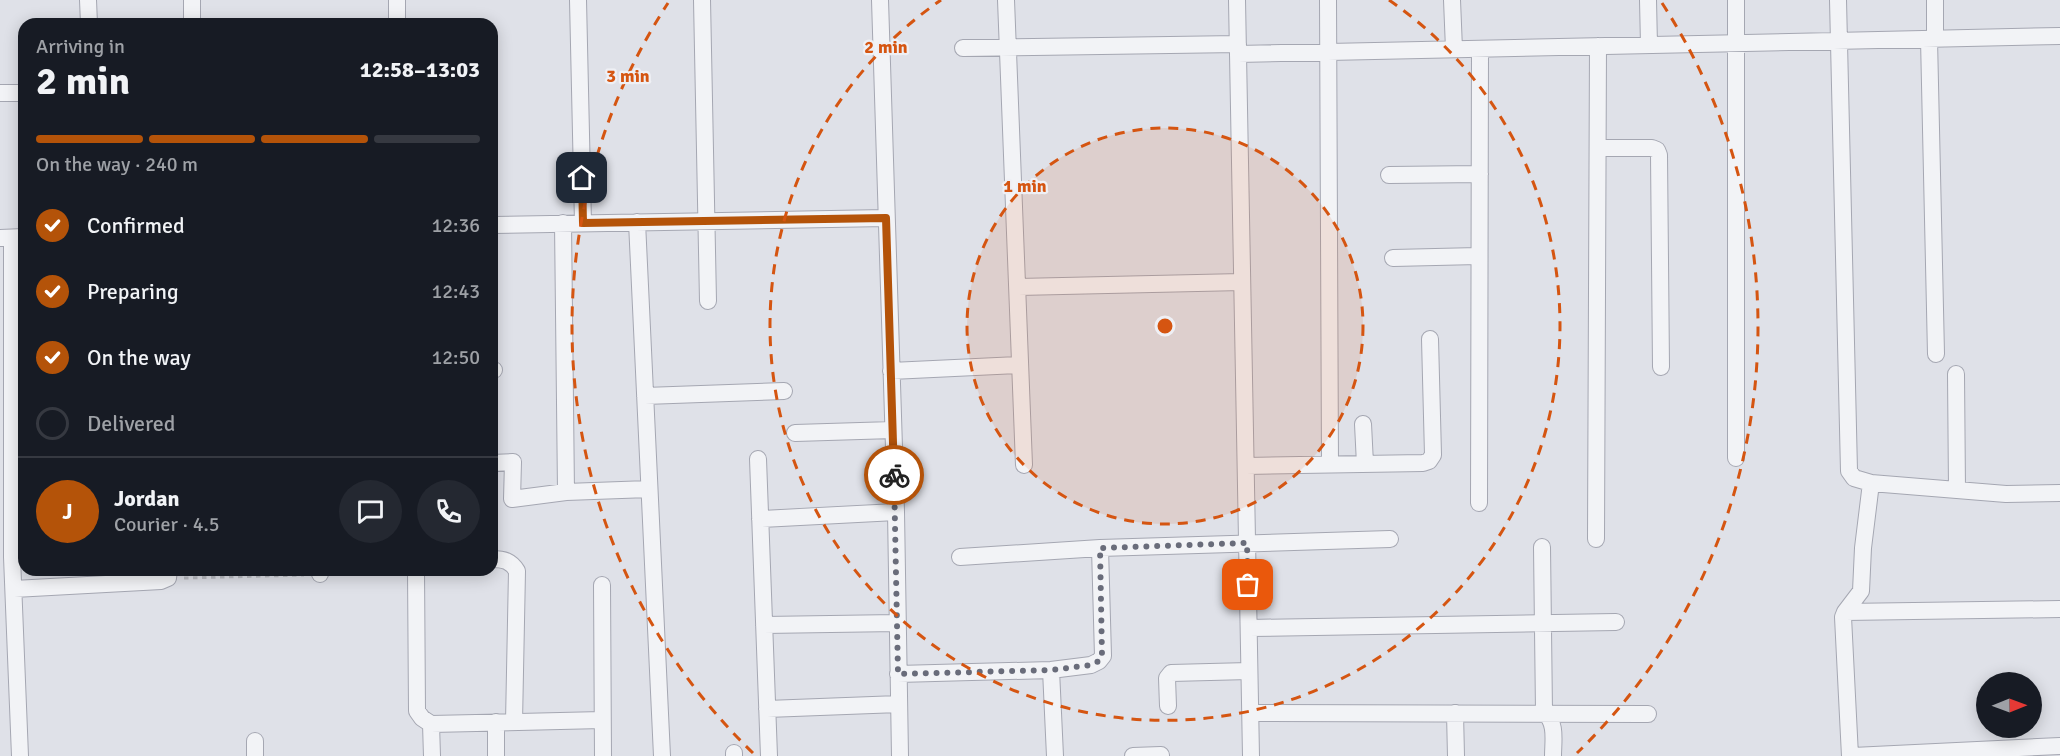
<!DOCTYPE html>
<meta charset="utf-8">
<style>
:root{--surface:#171b24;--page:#242831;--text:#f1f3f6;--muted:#9ea1a6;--line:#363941;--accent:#b45309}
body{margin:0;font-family:Signika,sans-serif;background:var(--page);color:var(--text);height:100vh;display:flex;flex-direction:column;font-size:22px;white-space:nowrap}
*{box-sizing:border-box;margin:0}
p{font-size:20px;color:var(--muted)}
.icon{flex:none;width:33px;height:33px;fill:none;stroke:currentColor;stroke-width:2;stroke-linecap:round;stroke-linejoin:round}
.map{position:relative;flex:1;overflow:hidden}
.sheet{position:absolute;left:18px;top:18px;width:480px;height:558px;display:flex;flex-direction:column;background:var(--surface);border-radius:18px;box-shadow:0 3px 15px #0003}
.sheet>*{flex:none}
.needle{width:39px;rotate:89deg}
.tools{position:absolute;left:1976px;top:672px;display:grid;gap:12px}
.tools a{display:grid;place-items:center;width:66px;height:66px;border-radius:50%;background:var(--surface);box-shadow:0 3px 15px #0003;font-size:30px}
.pin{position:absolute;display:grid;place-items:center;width:51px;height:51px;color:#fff;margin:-26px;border-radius:12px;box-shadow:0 3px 9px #0006}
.courier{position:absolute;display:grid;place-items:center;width:60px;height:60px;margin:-30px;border:4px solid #b45309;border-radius:50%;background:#fff;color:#222;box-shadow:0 2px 8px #0007}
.head em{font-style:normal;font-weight:800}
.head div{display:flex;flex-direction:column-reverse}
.head{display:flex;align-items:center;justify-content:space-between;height:102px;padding:0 18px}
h1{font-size:39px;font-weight:800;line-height:45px}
.bar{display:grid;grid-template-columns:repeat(4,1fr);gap:9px 6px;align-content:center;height:72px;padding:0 18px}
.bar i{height:8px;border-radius:4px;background:var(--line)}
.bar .current{background:var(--accent)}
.bar p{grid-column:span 4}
.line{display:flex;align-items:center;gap:15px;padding:0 18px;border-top:2px solid var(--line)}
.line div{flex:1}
.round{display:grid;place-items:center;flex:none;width:63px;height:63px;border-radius:32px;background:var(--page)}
ol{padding:0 18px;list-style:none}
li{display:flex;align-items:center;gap:18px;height:66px}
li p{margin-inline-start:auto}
li .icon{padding:6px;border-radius:50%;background:var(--accent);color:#fff;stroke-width:4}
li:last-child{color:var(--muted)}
li i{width:33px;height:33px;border:3px solid var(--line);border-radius:50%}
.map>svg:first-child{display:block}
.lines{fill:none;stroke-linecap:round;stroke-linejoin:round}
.minor-casing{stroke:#a5a7b2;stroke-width:18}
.path{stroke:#babcc2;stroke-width:3;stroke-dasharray:4.5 4.5;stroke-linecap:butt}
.minor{stroke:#f2f3f6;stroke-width:16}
.done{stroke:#696c7a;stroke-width:6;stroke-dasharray:0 10.8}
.route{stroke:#b45309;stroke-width:8}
.ring{fill:none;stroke:#d55511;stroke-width:3;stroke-dasharray:10 8}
.centre{fill:#d55511;stroke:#eff0f5;stroke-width:3}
.ring-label{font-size:18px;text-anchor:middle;font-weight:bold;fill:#d55511;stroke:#eff0f5;stroke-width:4.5;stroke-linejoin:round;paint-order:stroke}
</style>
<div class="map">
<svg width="2060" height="756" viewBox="0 0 2060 756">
<rect width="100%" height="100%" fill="#dfe1e8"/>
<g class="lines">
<defs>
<path id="minor" d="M88,0L89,24
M192,0V24
M397,0V24
M578,0L583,223
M702,0L708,301
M880,0L896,512L900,756
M1006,0L1024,465
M1237,0L1251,756
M1328,0L1330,464
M1452,0L1454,49
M1648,0L1649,45
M1736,0V458
M1838,0L1849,471L1854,478L1871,483L2006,494L2060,493
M1935,0V39
M1929,39L1936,354
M963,48L1238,44
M1238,54L2060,36
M0,93H24
M1598,148H1652L1657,150L1659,155L1661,367
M1389,175L1480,174
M637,222L662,756
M563,223L566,492
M492,225L886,218
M0,238L24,237
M12,238V557L20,756
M1393,258L1478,256
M1018,287L1242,282
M492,370H494
M891,371L1020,365
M1956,374L1957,490
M645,396L784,391
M1363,424L1365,464
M795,433L893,430
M758,459L769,756
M492,463L513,462L512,499L566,492L649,489
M1246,466L1423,463L1429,461L1433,455L1430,339
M1479,503L1480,49
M760,519L896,512
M1596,539L1598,46
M1542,547L1544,712C1557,723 1553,741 1553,756
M960,557L1100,548L1390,539
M492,559C504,559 511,561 517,571L514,722
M320,570V574
M416,570L417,711L422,718L431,724L602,720
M602,585L603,756
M14,589L161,581L168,578L169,570
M1845,612L2060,609
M764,625L897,623
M1249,628L1616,622
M1051,670L1055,756
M898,674L1051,670L1091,665L1099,661L1103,656L1100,548
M1168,706L1167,678L1171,673L1249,671
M767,709L899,704
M1250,713L1648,714
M1455,713L1456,756
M431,724L432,756
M255,741V756
M734,753V756
M496,756V722
M1133,756L1161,755
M1850,756L1843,617L1845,612L1861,591L1863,548L1871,483
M1853,756L2060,746"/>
</defs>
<use href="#minor" class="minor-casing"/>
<path class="path" d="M334,574L400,572
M184,578L304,575"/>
<use href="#minor" class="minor"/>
</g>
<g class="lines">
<path class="done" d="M894,475L898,674L1051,670L1091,665L1099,661L1102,656L1100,548L1247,543L1248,585"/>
<path class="route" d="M582,178L583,223L886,218L894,475"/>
</g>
<circle cx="1165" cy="326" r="198" fill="#d55511" fill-opacity=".12"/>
<g class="ring">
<circle cx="1165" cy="326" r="198"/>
<path d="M1389 0A395 395 0 1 1 941 0"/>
<path d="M753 753A593 593 0 0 1 668 3M1662 3A593 593 0 0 1 1577 753"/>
</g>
<circle cx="1165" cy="326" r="9" class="centre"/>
<g class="ring-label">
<text x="886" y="53">2 min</text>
<text x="628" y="82">3 min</text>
<text x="1025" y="192">1 min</text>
</g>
</svg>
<div class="tools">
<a><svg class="needle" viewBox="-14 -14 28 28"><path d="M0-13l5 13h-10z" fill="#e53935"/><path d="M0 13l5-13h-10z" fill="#9ea1a6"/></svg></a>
</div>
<div class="pin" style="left:1248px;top:585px;background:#ea580c"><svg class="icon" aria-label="bag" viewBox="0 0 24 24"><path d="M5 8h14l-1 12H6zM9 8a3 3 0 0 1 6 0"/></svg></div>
<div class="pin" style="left:582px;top:178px;background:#1f2937"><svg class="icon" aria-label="home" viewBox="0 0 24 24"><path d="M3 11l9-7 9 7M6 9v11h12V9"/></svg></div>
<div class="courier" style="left:894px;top:475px"><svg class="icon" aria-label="bike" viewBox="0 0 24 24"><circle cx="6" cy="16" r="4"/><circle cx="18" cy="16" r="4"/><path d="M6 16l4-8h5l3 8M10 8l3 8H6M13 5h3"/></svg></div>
<section class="sheet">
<div class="head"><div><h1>2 min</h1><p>Arriving in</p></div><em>12:58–13:03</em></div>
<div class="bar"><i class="current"></i><i class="current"></i><i class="current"></i><i></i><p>On the way · 240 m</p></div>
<ol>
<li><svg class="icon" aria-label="check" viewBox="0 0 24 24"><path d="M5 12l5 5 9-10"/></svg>Confirmed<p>12:36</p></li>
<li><svg class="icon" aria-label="check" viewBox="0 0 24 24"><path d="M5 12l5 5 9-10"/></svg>Preparing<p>12:43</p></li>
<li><svg class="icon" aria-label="check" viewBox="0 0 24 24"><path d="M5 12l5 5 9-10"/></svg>On the way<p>12:50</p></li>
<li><i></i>Delivered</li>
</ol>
<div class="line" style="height:108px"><b class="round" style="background:var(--accent);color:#fff">J</b><div><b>Jordan</b><p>Courier · 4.5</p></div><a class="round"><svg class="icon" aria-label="chat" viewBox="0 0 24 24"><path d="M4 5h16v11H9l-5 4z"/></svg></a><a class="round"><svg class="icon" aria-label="phone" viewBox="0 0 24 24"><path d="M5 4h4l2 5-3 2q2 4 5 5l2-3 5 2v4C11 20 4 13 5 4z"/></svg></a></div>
</section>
</div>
